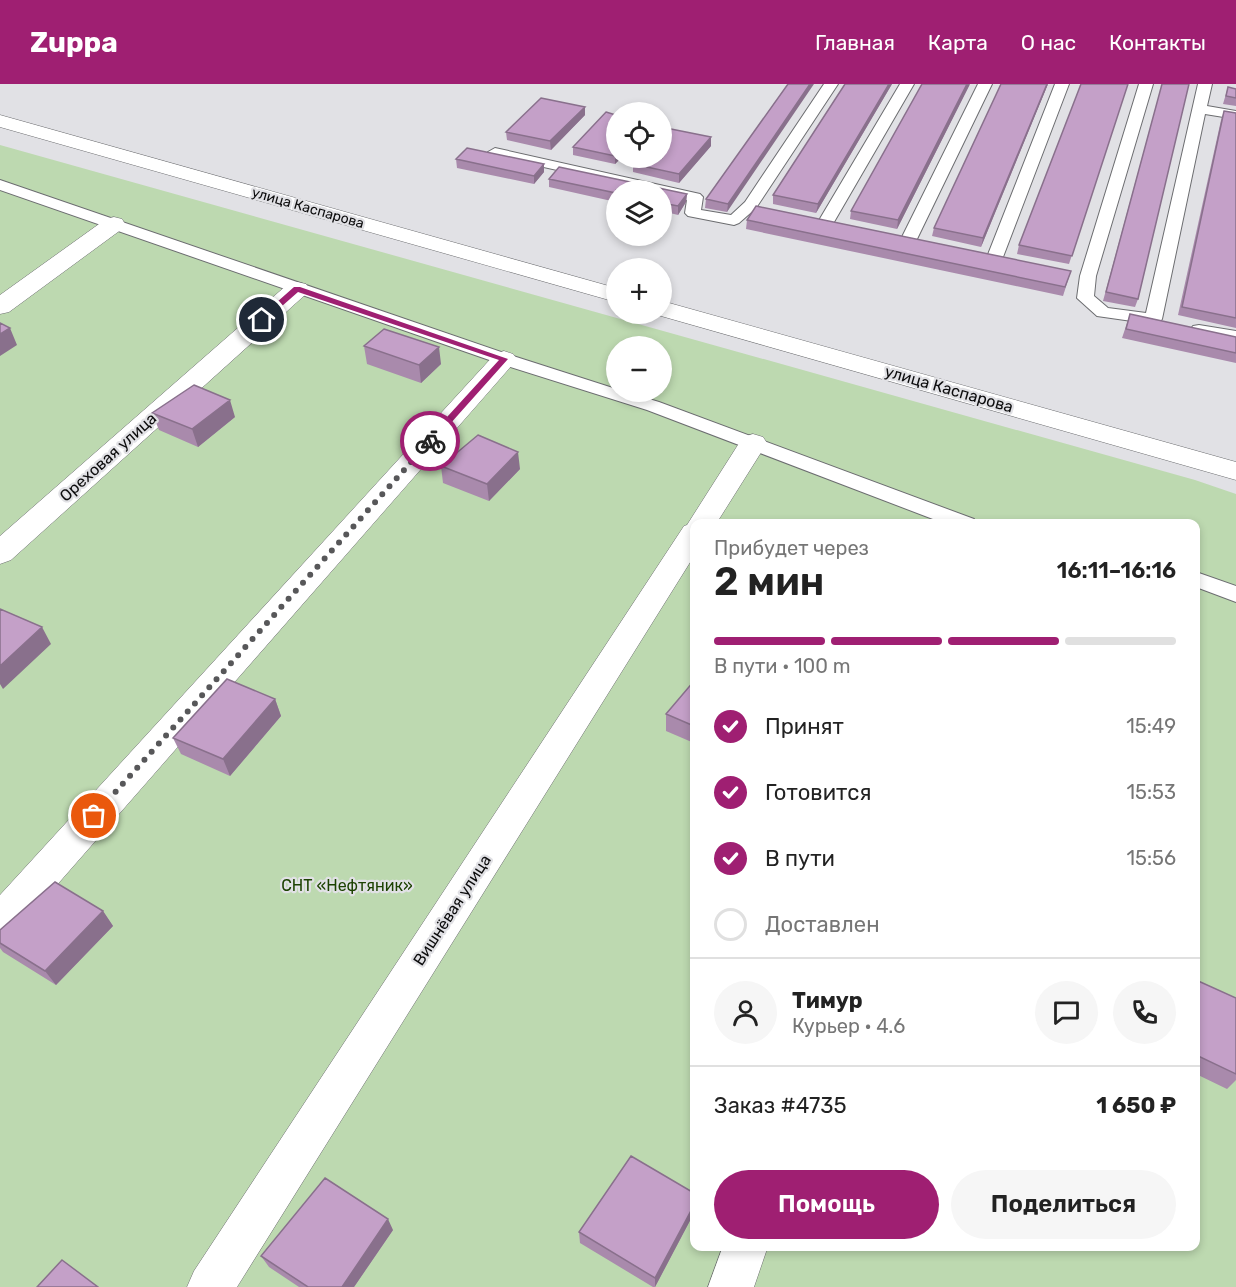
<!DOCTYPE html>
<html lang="ru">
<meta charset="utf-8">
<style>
:root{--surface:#fff;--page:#f6f6f6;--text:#222;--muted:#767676;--line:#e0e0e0;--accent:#9f1f72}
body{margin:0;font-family:Rubik,sans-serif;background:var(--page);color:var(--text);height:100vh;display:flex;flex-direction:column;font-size:22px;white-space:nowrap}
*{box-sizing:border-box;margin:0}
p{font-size:20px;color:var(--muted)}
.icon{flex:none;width:33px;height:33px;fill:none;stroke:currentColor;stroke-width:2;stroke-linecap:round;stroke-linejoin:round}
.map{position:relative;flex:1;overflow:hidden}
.drawer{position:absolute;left:690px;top:435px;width:510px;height:732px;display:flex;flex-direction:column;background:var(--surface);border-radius:12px;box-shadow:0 3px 9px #0003}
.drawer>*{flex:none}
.controls{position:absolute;left:606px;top:18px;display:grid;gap:12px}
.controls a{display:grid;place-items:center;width:66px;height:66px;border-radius:50%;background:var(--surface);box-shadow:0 3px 9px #0003;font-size:30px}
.pin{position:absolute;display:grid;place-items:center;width:51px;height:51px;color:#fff;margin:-26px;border:3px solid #fff;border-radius:50%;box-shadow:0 2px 6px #0007}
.courier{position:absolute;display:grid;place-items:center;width:60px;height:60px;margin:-30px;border:4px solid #9f1f72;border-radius:50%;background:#fff;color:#222;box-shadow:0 2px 8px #0007}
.headline em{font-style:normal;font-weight:600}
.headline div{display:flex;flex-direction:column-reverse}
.headline{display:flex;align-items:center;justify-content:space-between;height:102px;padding:0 24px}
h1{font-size:39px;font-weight:600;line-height:45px}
.bar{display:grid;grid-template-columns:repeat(4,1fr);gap:9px 6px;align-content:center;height:72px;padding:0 24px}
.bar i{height:8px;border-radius:4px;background:var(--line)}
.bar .current{background:var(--accent)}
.bar p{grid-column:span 4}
.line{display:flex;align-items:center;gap:15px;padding:0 24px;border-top:2px solid var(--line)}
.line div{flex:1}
.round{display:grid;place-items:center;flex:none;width:63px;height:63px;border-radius:32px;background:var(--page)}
ol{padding:0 24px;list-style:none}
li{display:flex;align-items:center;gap:18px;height:66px}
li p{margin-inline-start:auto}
li .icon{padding:6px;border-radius:50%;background:var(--accent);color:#fff;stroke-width:4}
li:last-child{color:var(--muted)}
li i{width:33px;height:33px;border:3px solid var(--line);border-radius:50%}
.primary-button{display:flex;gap:12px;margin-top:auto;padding:12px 24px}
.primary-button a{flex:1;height:69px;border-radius:36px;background:var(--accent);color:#fff;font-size:24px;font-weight:600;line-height:69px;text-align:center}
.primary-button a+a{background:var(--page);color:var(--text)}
header{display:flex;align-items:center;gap:36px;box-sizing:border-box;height:84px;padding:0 30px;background:var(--accent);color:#fff}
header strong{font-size:28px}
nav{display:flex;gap:33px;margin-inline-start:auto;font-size:21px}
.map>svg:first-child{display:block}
.green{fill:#bdd9b0;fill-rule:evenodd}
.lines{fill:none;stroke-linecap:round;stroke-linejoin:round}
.lane-casing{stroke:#6c6d70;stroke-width:2}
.street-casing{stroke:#6c6d70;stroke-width:1}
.primary-casing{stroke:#6c6d70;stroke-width:1}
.lane{fill:#fff;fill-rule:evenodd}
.street{fill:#fff;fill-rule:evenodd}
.primary{fill:#fff;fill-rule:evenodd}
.wall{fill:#a98aac}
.shaded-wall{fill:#89708c}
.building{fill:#c4a0c8;stroke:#89708c;stroke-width:1.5}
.route{fill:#9f1f72}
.done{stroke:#575759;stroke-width:6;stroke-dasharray:0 10.8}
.labels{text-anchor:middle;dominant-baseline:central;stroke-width:4.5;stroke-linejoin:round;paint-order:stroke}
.far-street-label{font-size:14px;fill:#0c0c0d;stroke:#e1e1e5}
.street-label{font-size:16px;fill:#0c0c0d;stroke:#e1e1e5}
.park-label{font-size:16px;fill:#1c4201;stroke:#e1e1e5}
</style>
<header>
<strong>Zuppa</strong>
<nav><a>Главная</a><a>Карта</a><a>О нас</a><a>Контакты</a></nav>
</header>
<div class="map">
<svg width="1236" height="1203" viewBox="0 0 1236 1203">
<rect width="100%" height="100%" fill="#e1e1e5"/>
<path class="green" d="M0,61L1195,396L1236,410V1203H0ZM616,262H662V308H616ZM694,440H1196V1162H694Z"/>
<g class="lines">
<defs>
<path id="lane" d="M824,0H838L756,124L739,139L734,141L688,132L685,129L687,116L662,110V106H646L495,72L488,68L495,64L700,110L703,113L701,126L731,131L745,118Z
M900,0H914L834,138L826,143L820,141L818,138Z
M978,0H992L917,155L915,158H903L901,155Z
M1055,0H1069L1003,173L1001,176H989L987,173Z
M1139,0H1153L1096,192L1094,212L1108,224L1146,229L1198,0H1212L1207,22L1236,27V35L1205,30L1162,235L1159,239L1153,240L1097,232L1077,214L1080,192Z
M0,96L510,271L616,305V308H626L659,318L974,435L977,440H946L647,326L498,279L0,106Z
M1199,241L1236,247V257L1193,250L1190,246L1193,242Z
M1196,488L1236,502V518L1196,503Z"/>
<path id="street" d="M114,133L122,135L125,140L122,145L9,228L0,230V211L106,135Z
M297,198L306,200L309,205L306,210L11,476L0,480V452L288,200Z
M504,267L513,270L517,275L513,280L14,850L0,855V811L495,270Z
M753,350L763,353L767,359L716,440H694V472L237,1203H187L194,1187L684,442L687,441L743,353Z
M723,1162H768L754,1203H708Z"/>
<path id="primary" d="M0,31L616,204V218L0,43Z
M662,217L1236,378V396L654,230H662Z"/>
</defs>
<use href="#lane" class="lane-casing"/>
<use href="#street" class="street-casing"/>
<use href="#primary" class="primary-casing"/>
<use href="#lane" class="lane"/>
<use href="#street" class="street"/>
<use href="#primary" class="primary"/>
</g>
<path class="wall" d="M788,0L727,128L705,124L706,115Z
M845,0H892L816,129L773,120V111Z
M970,0L897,145L850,135L851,127Z
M1048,0L981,163L932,152L934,144Z
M1128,0L1069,180L1017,170L1019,161Z
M1162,0H1189L1138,215L1135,223L1103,217Z
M1228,3L1236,5V22L1223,20Z
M585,23V31L551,66L507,56L506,48Z
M1224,27L1236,29V244L1178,231L1221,36Z
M616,31V74H621L615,80L573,71V63Z
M711,62L679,99L633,88V80Z
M456,75L544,88L534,100L457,84Z
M559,83L687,110L686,118L678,131L662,127V106H616V118L549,103V95Z
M747,136L1071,187L1063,212L746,145Z
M1130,230L1236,253V279L1122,254Z
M364,262L441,280L421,299L367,280Z
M152,329L235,333L198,363L159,346Z
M441,382L520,385L489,417L443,399Z
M694,597V659L666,647V630Z
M275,615L281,632L230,692L181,670L173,654Z
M103,827L113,842L56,901L3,868L0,864V846Z
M1196,896L1236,914V996L1227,1005L1196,990Z
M694,1129L655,1203H653L580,1159L579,1148Z
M393,1146L354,1203H299L269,1183L261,1172Z"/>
<path class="shaded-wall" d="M810,0H814L727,128L728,120Z
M889,0H892L816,129L818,120Z
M967,0H970L897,145L898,136Z
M1047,0H1048L981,163L983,154Z
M585,23V31L551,66L550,57Z
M711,53V62L679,99V90Z
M616,71V74H621L615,80V72Z
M544,80V88L534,100V92Z
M687,110L686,118L678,131V122Z
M10,244L17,261L0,272V250Z
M439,263L441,280L421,299L419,281Z
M230,316L235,333L198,363L192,345Z
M518,368L520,385L489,417L487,400Z
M42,543L51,560L3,605L0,600V582Z
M275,615L281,632L230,692L223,675Z
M103,827L113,842L56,901L45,887Z
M694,1121V1129L655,1203V1194Z
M388,1135L393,1146L354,1203H342Z"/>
<path class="building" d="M788,0H810L728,120L706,115Z
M845,0H889L818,120L773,111Z
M922,0H967L898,136L851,127Z
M1001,0H1047L983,154L934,144Z
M1081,0H1128L1072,172L1019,161Z
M1162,0H1189L1138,215L1106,208Z
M1228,3L1236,5V14L1226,12Z
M541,14L585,23L550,57L506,48Z
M1224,27L1236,29V234L1182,223Z
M606,28L616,31V71L615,72L573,63Z
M666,44L711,53L679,90L633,80L639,74H662V49Z
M467,64L544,80L534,92L456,75Z
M559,83L687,110L678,122L662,119V106H616V109L549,95Z
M756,122L1071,187L1065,203L747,136Z
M1130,230L1236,253V269L1126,245Z
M0,239L10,244L0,250Z
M384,245L439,263L419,281L364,262Z
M194,301L230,316L192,345L152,329Z
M478,351L518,368L487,400L441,382Z
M0,525L42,543L0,582Z
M227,595L275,615L223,675L173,654Z
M694,597V642L666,630Z
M55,798L103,827L45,887L0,859V846Z
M1196,896L1236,914V990L1196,971Z
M631,1072L694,1109V1121L655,1194L579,1148Z
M325,1094L388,1135L342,1203H308L261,1172Z
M62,1176L98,1203H37Z"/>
<path class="route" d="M294,203H300L508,275L433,359H427V355L499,276L298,208L265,237H259V234Z"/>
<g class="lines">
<path class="done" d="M94,732L430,357"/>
</g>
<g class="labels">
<g class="far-street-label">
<text transform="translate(308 124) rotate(16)">улица Каспарова</text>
</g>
<g class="street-label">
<text transform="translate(949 305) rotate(16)">улица Каспарова</text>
<text transform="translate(108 373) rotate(-42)">Ореховая улица</text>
<text transform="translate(452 826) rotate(-57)">Вишнёвая улица</text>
</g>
<g class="park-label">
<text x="347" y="801">СНТ «Нефтяник»</text>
</g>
</g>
</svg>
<div class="controls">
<a><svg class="icon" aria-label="locate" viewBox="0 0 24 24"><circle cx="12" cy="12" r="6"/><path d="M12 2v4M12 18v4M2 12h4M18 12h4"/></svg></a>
<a><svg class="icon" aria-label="layers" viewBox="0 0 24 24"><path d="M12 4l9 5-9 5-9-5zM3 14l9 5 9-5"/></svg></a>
<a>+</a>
<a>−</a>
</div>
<div class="pin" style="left:94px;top:732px;background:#ea580c"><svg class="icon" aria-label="bag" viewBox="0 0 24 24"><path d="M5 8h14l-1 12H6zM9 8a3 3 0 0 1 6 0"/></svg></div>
<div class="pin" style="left:262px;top:236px;background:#1f2937"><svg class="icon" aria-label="home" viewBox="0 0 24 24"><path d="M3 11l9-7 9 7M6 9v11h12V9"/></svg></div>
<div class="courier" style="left:430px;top:357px"><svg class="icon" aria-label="bike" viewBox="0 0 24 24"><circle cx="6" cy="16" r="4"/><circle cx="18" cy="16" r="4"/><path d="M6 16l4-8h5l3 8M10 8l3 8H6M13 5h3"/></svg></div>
<section class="drawer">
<div class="headline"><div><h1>2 мин</h1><p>Прибудет через</p></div><em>16:11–16:16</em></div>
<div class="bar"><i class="current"></i><i class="current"></i><i class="current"></i><i></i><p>В пути · 100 m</p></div>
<ol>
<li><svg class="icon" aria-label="check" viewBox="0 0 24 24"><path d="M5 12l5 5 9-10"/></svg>Принят<p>15:49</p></li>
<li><svg class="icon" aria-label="check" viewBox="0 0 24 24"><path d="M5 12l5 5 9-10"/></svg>Готовится<p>15:53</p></li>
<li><svg class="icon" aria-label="check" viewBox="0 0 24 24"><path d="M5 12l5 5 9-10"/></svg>В пути<p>15:56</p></li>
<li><i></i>Доставлен</li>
</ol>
<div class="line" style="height:108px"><a class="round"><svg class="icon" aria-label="person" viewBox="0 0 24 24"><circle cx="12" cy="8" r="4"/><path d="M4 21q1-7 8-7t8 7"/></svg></a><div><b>Тимур</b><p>Курьер · 4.6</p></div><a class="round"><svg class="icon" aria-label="chat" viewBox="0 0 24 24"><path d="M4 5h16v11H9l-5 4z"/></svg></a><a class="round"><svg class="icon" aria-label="phone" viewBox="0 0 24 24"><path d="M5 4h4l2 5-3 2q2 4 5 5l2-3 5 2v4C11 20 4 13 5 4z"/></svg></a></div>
<div class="line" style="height:78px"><div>Заказ #4735</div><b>1 650 ₽</b></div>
<div class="primary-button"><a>Помощь</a><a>Поделиться</a></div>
</section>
</div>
